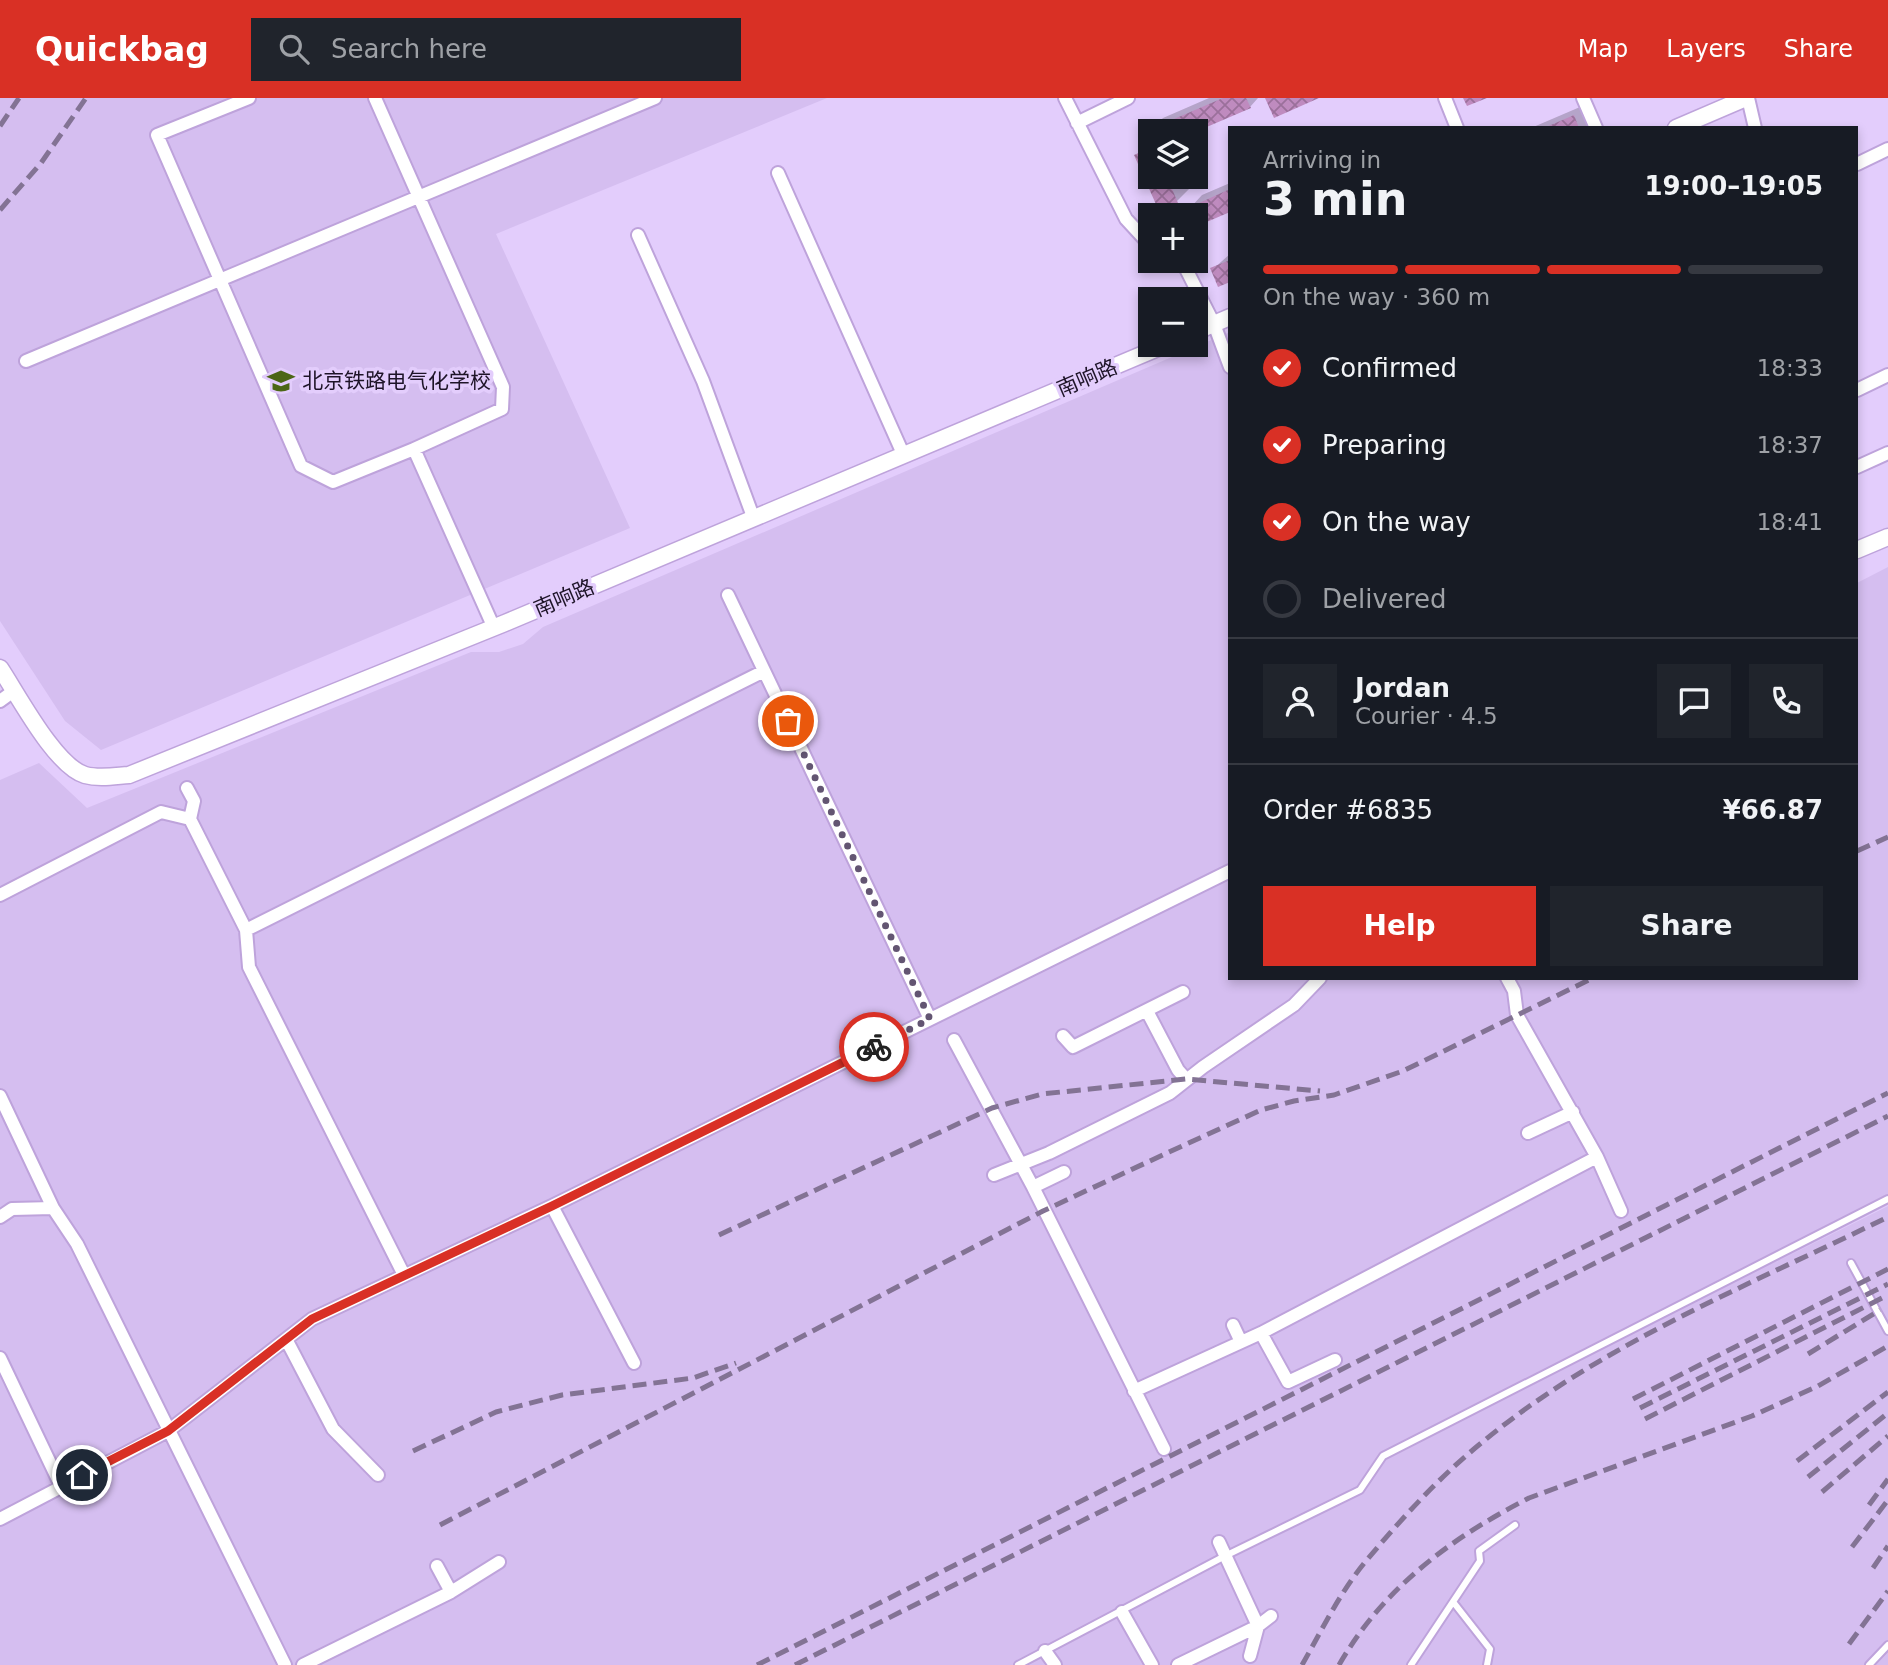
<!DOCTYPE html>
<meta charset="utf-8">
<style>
:root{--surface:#171b24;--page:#20242c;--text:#f1f3f6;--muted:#9ea1a6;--line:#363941;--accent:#d93025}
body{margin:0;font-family:"DejaVu Sans","Noto Sans SC",sans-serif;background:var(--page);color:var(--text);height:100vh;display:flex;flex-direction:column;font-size:26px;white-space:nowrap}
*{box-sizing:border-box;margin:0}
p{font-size:23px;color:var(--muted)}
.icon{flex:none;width:38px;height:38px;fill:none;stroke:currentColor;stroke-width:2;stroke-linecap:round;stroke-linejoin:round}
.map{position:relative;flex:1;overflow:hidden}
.drawer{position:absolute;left:1228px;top:28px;width:630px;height:854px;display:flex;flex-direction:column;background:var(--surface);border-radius:0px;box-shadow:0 4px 10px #0003}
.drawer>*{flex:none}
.buttons{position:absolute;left:1138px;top:21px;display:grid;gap:14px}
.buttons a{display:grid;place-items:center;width:70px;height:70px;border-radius:0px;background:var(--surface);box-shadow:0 4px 10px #0003;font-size:35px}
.pin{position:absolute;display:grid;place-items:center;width:60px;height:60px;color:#fff;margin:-30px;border:4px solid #fff;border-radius:50%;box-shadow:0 2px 7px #0007}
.courier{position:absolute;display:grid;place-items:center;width:70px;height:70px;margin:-35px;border:5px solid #d93025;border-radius:50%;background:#fff;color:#222;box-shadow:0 2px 9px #0007}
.headline em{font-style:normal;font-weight:700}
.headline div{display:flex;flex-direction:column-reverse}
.headline{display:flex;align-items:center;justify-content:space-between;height:119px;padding:0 35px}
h1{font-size:46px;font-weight:700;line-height:52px}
.bar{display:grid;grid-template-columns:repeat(4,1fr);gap:10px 7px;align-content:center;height:84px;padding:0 35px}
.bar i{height:9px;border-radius:5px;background:var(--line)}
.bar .selected{background:var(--accent)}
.bar p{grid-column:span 4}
.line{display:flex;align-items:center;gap:18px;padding:0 35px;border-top:2px solid var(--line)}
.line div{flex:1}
.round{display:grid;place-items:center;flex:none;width:74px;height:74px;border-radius:0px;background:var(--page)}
ol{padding:0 35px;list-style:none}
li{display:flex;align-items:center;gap:21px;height:77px}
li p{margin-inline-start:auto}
li .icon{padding:7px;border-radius:50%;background:var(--accent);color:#fff;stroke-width:4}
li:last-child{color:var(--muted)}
li i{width:38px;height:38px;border:4px solid var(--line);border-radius:50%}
.button{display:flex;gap:14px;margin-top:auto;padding:14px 35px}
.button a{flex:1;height:80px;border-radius:0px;background:var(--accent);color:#fff;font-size:28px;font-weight:700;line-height:80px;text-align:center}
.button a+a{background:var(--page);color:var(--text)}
header{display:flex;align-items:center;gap:42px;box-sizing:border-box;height:98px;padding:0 35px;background:var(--accent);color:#fff}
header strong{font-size:33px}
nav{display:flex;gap:38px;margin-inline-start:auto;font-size:24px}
.search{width:490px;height:63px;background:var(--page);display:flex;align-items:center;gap:18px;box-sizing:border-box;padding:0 24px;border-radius:0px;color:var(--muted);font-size:26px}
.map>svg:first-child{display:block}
.built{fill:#d5bef0}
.shadow{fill:#0003}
.building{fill:url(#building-cross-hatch)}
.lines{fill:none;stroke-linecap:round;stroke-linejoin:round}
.service-casing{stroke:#bea3db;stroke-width:10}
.minor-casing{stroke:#bea3db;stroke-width:16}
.tertiary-casing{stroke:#bea3db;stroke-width:19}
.service{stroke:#fff;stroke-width:6}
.minor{stroke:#fff;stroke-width:12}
.tertiary{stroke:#fff;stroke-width:16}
.rail{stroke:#837394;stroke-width:5;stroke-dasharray:14 7;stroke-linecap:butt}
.done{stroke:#635572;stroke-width:7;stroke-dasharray:0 12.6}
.route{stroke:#d93025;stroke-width:9}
.labels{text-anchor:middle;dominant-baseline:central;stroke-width:7;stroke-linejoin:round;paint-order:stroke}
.street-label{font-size:21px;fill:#1e1428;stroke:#e3cdfc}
.poi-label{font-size:21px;fill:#1e1428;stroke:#e3cdfc;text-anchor:start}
</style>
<header>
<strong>Quickbag</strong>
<div class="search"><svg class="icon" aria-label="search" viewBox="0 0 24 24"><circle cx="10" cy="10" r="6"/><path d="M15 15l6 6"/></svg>Search here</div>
<nav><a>Map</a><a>Layers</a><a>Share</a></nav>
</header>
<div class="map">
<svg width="1888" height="1567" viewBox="0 0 1888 1567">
<defs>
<pattern id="building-cross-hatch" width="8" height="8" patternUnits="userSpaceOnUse" patternTransform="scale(1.75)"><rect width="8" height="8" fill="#bf8bbf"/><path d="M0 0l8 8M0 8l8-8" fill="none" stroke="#9b709b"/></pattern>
</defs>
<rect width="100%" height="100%" fill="#e3cdfc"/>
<path class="built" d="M0,0H827L496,136L630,430L101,652L65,623L0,523Z
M1230,234V880H1857V485L1888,469V1107L1776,1164L1888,1108V1567H0V682L39,665L87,710L471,554H499L523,546L543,529Z"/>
<path class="shadow" d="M1209,0H1258L1250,9L1192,33H1150L1163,20Z
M1587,6L1594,22L1586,30H1531Z
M1150,44V79H1185L1190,90L1177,103L1160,111L1136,57Z
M1230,85V112L1197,126L1190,110L1202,97Z
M1230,156V182L1219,187L1213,171Z"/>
<path class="building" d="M1223,0H1246L1251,10L1195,34L1146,33Z
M1265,0H1319L1274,20Z
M1463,0H1487L1467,8Z
M1574,17L1579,30H1544Z
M1150,50V79H1167L1178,105L1159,113L1134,57Z
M1230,91V114L1195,129V117H1191L1188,110Z
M1230,162V184L1218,189L1210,170Z"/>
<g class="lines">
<defs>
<path id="service" d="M1851,1165L1888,1233
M1454,1505L1490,1551L1487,1567
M1018,1567L1225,1458L1360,1392L1383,1358L1888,1101
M1411,1567L1480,1463L1479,1453L1515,1427
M1869,1567L1888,1547"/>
<path id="minor" d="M249,0L157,37L301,368L333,384L414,351
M375,0L503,289L502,311L414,351L494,530
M1065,0L1126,121L1150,147
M1445,0L1457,30
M1583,0L1596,30
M1748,0L1755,30
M1077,25L1128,0
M1857,66L1888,51
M778,75L904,358
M638,137L703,283L752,416
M1182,163L1214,226L1230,269
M26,263L655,0
M1857,292L1888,277
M1857,369L1888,355
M728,497L930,921
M0,603L15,592
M187,690L194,703L190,721L246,832L249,869L404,1177
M0,797L161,714L190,721
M246,832L764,573
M1507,880L1514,893L1517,917L1597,1059L1621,1113
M1147,913L1178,972L1186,981
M1063,938L1073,949L1183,894
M954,942L1033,1089L1164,1351
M0,998L53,1110
M1528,1035L1573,1014
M994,1077L1049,1055L1170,995L1203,969L1294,907L1320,880
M1033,1089L1064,1074
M552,1108L634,1265
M0,1119L12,1111L53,1110L77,1146L285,1567
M1233,1227L1241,1244
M1261,1235L1288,1284L1335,1262
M286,1241L333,1331L378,1377
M0,1260L61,1388
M1134,1293L1261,1235L1597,1059
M0,1421L168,1333L312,1221L552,1108L1230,773
M1219,1444L1258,1528L1250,1558
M437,1468L451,1494
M1122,1514L1152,1567
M1045,1553L1055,1567
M303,1567L451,1494L499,1464
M1178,1567L1258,1528L1271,1518"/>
<path id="tertiary" d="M1676,30L1746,0
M1195,234L1230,219
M1857,452L1888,439
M0,570C18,597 55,668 85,677C99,681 115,678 129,677L505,525L1165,247"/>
</defs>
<use href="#service" class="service-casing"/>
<use href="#minor" class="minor-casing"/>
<use href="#tertiary" class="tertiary-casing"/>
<use href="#service" class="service"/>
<use href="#minor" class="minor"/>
<use href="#tertiary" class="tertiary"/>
<path class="rail" d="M0,28L19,0
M0,112L41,65L86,0
M1857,753L1888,739
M719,1137L992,1010L1042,996L1186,981L1320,993
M1808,1256L1880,1212
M1633,1301L1888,1171
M1640,1310L1888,1186
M1645,1321L1888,1197
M413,1353L496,1314L562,1297L693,1280L736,1265
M1797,1363L1888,1294
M1808,1379L1888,1315
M1822,1394L1888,1338
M1869,1407L1888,1381
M440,1427L1043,1113L1169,1054L1261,1012L1294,1003L1334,997L1403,973L1593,880
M1852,1449L1888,1402
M1873,1470L1888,1448
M1849,1546L1888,1493
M757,1567L1888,995
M795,1567L1888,1018
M1302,1567C1322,1532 1340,1494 1366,1463C1402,1420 1441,1377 1485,1342C1603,1245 1752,1186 1888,1119
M1339,1567C1383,1490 1451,1440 1529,1400L1752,1318L1818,1288L1888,1248"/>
</g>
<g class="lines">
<path class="done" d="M788,623L930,921L874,949"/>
<path class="route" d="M82,1377L168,1333L312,1221L552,1108L874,949"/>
</g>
<defs>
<symbol id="school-bare" viewBox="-9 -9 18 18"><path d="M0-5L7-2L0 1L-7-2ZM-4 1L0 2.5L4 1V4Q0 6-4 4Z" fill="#4c6616" stroke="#e3cdfc" stroke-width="2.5" paint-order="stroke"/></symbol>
</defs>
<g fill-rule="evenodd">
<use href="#school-bare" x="262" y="264" width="38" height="38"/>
</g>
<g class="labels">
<g class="street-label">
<text transform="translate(1087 280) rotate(-23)">南响路</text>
<text transform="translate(564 500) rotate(-23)">南响路</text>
</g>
<g class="poi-label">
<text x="302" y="283">北京铁路电气化学校</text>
</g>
</g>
</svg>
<div class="buttons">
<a><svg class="icon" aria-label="layers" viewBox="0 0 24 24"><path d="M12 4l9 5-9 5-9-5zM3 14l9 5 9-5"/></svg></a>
<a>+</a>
<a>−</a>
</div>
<div class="pin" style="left:788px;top:623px;background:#ea580c"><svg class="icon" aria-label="bag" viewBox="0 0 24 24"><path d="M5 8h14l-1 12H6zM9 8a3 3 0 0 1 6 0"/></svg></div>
<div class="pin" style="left:82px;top:1377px;background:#1f2937"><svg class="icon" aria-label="home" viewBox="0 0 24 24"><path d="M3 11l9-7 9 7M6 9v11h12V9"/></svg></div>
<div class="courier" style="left:874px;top:949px"><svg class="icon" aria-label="bike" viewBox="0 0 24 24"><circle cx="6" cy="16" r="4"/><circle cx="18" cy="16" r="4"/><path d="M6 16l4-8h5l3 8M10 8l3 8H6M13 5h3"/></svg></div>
<section class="drawer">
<div class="headline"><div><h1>3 min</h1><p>Arriving in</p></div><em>19:00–19:05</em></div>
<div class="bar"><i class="selected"></i><i class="selected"></i><i class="selected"></i><i></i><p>On the way · 360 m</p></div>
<ol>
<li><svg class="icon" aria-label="check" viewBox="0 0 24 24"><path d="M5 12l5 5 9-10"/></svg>Confirmed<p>18:33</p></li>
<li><svg class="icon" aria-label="check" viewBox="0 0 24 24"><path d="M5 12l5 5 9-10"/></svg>Preparing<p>18:37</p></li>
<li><svg class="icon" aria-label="check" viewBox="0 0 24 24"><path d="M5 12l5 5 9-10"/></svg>On the way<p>18:41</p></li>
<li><i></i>Delivered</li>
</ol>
<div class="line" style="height:126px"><a class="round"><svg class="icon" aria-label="person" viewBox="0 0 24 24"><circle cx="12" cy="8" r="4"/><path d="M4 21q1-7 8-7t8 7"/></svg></a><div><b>Jordan</b><p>Courier · 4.5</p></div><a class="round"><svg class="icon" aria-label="chat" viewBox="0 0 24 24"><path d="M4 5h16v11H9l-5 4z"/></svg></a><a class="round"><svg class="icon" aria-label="phone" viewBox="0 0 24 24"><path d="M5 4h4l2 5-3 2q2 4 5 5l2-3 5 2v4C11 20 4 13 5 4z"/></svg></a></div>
<div class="line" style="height:91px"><div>Order #6835</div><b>¥66.87</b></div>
<div class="button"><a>Help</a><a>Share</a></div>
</section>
</div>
